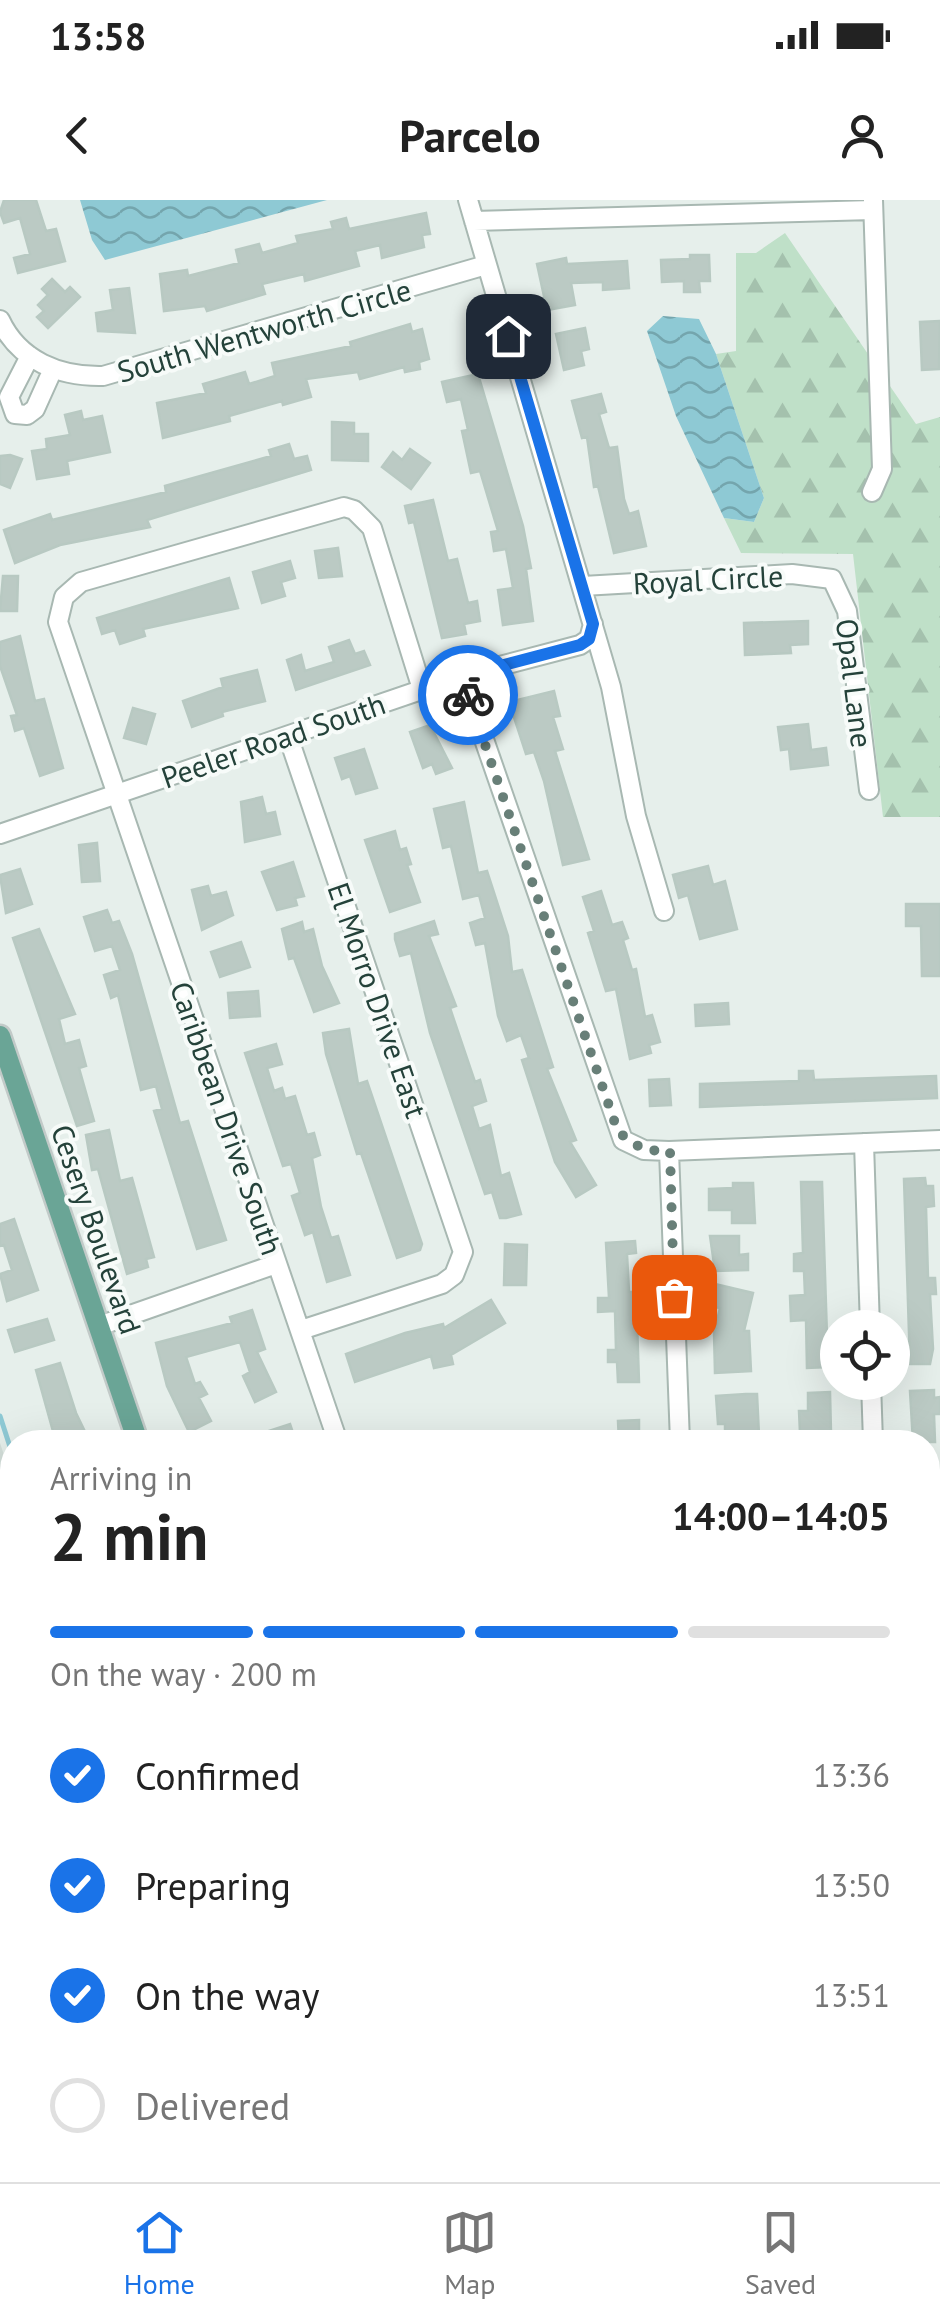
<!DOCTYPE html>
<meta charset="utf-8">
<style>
:root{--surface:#fff;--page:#f2f2f2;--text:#222;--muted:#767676;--line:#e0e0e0;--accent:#1a73e8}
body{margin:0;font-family:"PT Sans",sans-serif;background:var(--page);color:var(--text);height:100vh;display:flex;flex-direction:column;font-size:38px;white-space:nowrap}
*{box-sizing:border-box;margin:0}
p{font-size:32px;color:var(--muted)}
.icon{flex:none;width:55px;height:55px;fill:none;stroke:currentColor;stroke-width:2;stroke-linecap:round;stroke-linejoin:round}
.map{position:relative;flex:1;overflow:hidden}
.side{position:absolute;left:0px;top:1230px;width:940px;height:752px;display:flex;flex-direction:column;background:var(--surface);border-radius:40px 40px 0 0;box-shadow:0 10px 40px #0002}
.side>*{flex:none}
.tools{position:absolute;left:820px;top:1110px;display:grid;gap:20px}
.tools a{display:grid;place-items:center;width:90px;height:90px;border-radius:50%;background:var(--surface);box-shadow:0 10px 40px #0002;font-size:50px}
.pin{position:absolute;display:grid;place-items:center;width:85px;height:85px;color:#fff;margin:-42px;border-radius:20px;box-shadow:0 5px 15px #0006}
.courier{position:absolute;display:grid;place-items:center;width:100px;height:100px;margin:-50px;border:8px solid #1a73e8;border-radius:50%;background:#fff;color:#222;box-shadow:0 2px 12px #0007}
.summary em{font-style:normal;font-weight:600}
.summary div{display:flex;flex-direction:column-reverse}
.summary{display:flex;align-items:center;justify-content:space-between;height:170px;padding:0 50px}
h1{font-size:65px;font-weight:600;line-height:75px}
.bar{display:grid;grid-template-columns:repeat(4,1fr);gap:15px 10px;align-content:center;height:120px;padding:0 50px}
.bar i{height:12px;border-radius:8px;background:var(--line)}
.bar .selected{background:var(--accent)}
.bar p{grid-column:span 4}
ol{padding:0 50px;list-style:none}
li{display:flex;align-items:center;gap:30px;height:110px}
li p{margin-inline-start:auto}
li .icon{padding:10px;border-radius:50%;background:var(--accent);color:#fff;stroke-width:4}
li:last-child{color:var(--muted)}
li i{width:55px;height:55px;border:5px solid var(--line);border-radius:50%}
.status{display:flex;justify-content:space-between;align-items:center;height:70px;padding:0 50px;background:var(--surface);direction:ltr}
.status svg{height:28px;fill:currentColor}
header{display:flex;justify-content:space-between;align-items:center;height:130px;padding:0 50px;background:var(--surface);font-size:45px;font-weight:600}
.dock{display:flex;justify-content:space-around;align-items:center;height:140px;border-top:2px solid var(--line);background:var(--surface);font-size:28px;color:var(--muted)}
.dock a{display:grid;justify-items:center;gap:5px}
.dock .selected{color:var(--accent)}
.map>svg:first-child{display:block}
.built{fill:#d4dfda}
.forest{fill:url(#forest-firs)}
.water{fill:url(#water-waves)}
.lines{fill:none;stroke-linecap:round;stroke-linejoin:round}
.stream{stroke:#8ec9d4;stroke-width:5}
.building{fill:#bbcac4;stroke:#b8c9c2;stroke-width:2.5}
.minor-casing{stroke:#a8b8b2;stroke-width:22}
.major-casing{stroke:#c2cac8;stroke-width:25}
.minor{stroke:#fff;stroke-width:18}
.major{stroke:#6aa596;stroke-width:20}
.done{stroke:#687f78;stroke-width:10;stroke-dasharray:0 18}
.route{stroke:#1a73e8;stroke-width:12}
.labels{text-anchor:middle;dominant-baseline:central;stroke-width:8;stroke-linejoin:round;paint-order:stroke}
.street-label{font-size:30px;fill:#24423a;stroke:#f7fbf9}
</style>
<div class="status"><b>13:58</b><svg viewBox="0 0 49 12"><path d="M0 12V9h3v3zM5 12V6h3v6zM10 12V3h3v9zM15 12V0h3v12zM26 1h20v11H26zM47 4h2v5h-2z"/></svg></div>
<header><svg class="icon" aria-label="back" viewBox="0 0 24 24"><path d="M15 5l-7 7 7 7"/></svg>Parcelo<svg class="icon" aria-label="person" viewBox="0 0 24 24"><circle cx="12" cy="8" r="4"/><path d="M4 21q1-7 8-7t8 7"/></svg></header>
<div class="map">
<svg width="940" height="1982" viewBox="0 0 940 1982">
<defs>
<pattern id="forest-firs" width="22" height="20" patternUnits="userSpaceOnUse" patternTransform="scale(2.5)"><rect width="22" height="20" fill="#bfe0c8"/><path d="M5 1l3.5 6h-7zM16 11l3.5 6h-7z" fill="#a4c1ad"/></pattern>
<pattern id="water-waves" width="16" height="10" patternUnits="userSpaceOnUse" patternTransform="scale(2.5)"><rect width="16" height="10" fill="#8ec9d4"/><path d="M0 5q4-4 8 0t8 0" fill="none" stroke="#74a5ad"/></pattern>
</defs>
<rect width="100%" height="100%" fill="#e6efeb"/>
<path class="built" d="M0,1243L12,1279V1750L0,1754Z"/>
<path class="forest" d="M785,33L916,224L940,217V617H883L853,354L741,353L724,318L754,322L764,298L716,154L736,151V53H756Z"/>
<path class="water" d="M80,0H327L105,60L92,40Z
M663,116L699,119L716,154L764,298L754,322L724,318L676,216L647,131Z"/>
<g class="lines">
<path class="stream" d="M0,1216L12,1253
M261,1970L265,1982"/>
</g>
<path class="building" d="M4,0H36L46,31L56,29L65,61L18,73L14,58L30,54L20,18L4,23L0,12Z
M426,13L430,34L422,35L424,47L382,58L380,45L355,51L359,66L305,81L304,74L262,84L265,94L207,111L205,106L164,111L160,74L187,70L188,76L239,63L236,50L259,44L262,53L298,43L296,36L333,29L331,22L346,18L349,29Z
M690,55H709L710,81H699L700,92H684V81L662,82L661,60L690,59Z
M566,58L567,64L627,61L629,88L603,90V82L571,83L575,105L547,110L537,64Z
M52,79L65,92L70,87L80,97L48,128L37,117L44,111L38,105L48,95L42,89Z
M129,88L135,133L98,131L96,113L113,110L110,90Z
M940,121L939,169L922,170L920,122Z
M410,124L412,132L422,129L429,159L419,162L420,169L405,172L404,167L360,179L358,172L306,179L311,197L283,205L282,201L229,216L230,221L163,238L157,203L206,193L203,184L245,172L249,184L275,176L272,163L351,146L350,142Z
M585,128L589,149L581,151L584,165L564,170L556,134Z
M478,174L523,326L531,368L526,369L533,421L503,425L498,390L513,388L506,349L494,351L491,332L498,331L480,271L471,273L462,231L468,230L461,199L447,202L442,182Z
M601,194L606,212L599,214L609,248L617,247L624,299L629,314L638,311L646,346L614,353L598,286L594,287L587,237L582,238L572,201Z
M81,211L83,220L102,216L110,252L67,261L69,274L37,279L32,251L47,249L46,239L70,235L65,215Z
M332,222L354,223V234H368V261L332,260Z
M289,244L294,259L307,256L311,270L147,320L150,327L60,345L15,363L4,330L50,314L52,320L166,292L165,286L271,256L269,250Z
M410,249L430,263L411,289L382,267L393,252L402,260Z
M10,255L22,259L10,288L0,284V256Z
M433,300L448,361L457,359L468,403L477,401L480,421L464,424L466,434L442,438L414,322L409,323L405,306Z
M338,348L342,376L319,378L315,351Z
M290,361L295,378L281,382L285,396L262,403L253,372Z
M3,376H18L17,411H0Z
M229,378L238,408L143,429L145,436L120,444L115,430L102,434L97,418Z
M808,421V444L790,445L791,453L745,455L744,423Z
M20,436L35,501L44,499L63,568L40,576L24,528L15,531L11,516L17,515L0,466V442Z
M349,440L355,454L364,451L370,465L296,490L287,460L301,455L305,471L334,462L329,447Z
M257,470L265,501L222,512L223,516L192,527L183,501L223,487L221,479Z
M554,491L560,516L553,517L563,549L555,551L589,659L563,665L544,581L534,552L526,554L509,502Z
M133,508L155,514L146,544L124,538Z
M808,524L811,550L826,548L828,565L791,569L789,549L781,550L778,527Z
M430,525L452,568L436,574L432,564L423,568L410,532Z
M364,549L377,588L356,594L350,576L342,579L335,558Z
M262,597L266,614L275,612L280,634L245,642L241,602Z
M464,602L478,673L487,671L508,736L512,772L522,770L553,867L547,869L576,940L570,942L596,985L576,997L555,962L522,860L529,858L521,835L507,841L498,816L485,743L476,745L470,723L485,718L479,695L463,699L451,646L443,648L434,609Z
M395,631L400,650L406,648L411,664L407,665L420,702L390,712L365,640Z
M97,643L100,681L82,682L79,645Z
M293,662L304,696L295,698L297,705L277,710L262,672Z
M708,666L713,685L725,681L737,729L700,739L688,695L679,698L673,675Z
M20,669L32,704L6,713L0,675Z
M208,686L211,696L226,692L233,715L202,730L192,690Z
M601,691L612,725L622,722L628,738L623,740L632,770L636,769L645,817L652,815L660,842L649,845L651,853L630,859L616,789L606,791L588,733L594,731L583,697Z
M906,704H940V776H922L921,726H906Z
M107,710L112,723L119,721L132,754L180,923L188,921L226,1040L197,1049L154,911L162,909L156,886L141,890L118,795L111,798L104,775L120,770L112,746L95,751L84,717Z
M434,721L438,734L429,736L456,806L450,808L475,882L480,880L486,901L472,906L479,929L490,925L501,976L509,973L521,1014L506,1018H500L492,992L485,994L430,833L411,753L400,756L395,739V734Z
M302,722L304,732L313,729L322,766L339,803L314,812L294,758L289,759L282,729Z
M39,729L75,814L59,819L65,844L79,840L86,866L79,868L94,921L77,926L13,738Z
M241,742L250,767L220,777L211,752Z
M258,791L260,816L230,818L228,793Z
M728,803L729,824L696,826L695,805Z
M349,829L358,884L367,881L422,1044L420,1050L397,1058L361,953L357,954L326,854L323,833Z
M276,844L282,864L267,868L274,891L282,888L285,899L295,896L307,935L314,933L320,955L312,958L321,1007L331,1038L338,1036L350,1075L327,1082L313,1032L305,1035L292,996L300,993L291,964L283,966L245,853Z
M799,871H813L814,880L936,876L937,898L700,907V884L799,881Z
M669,879L671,905L650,906L649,880Z
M109,930L120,981L132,978L154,1057L146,1059L148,1067L127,1074L98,969L92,970L86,935Z
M925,978L926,986H933L934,1006L926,1007L928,1078H935L936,1094H930L933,1149L930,1164H910L904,979Z
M801,982H822L828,1167L807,1168L806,1120L791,1121L790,1096L805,1095L804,1071H794V1054L803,1053Z
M733,983H753L755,1023H732V1010H709V989L733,988Z
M14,1019L38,1090L7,1101L0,1074L12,1070L4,1045L0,1046V1024Z
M710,1036H739V1055L748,1054V1070L715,1071Z
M635,1041L636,1053L627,1054L629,1092H636L639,1182H618L617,1162H608V1150H616L615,1111L598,1112V1098H609L606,1043Z
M505,1044L527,1045L526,1085H504Z
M715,1084L753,1093L744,1131H749L751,1171L715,1173L714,1133L720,1108L710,1106Z
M491,1100L505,1123L451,1155L453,1164L434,1168L431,1156L355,1182L346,1154L405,1133L443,1124L444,1128Z
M252,1110L265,1149L257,1152L276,1192L255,1202L243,1176L250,1172L240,1142L186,1157L195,1184L200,1182L207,1194L199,1198L211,1221L189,1232L167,1186L156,1143L232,1123L230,1117Z
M47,1119L54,1140L15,1152L8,1130Z
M60,1163L76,1213L90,1242H56L36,1170Z
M934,1190V1198L940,1197V1214H934L935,1242H913L910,1191Z
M830,1192L831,1232L800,1233L799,1211H808V1193Z
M746,1194H757L759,1235L725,1237V1224H718L716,1196Z
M639,1220V1242H619L618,1221Z
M290,1224L296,1242H242L241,1240Z
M928,1389H940V1426L928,1427Z
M12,1865V1895L0,1898V1869Z
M24,1970H96L97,1973L67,1982H0V1977Z
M437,1970H477L480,1982H440Z
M847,1970H880V1982H847Z"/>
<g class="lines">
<defs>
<path id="minor" d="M468,0L611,487L636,616L664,711
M474,21L873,10
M0,120C19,161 60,177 103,176L486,65
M30,156L9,197L15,214L27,215L35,209L53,169
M872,292L882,269L873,0
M583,386L792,374L832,379L847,411L869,590
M462,476L623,940L644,950L669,951L940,940
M288,536L463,1052L454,1075L442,1084L301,1130
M0,634L462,476L580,445L589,439L593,424
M864,943L870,1128
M669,951L680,1242
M99,1126L276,1064
M871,1182L873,1242
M338,1242L58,422L64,397L81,382L344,307L354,310L372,328L422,489
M928,1469H940
M928,1662H940
M0,1825L12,1821
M0,1855L12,1850
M728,1970V1982
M920,1970L921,1982
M125,1982L160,1970"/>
<path id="major" d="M0,836L138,1242
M386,1970L390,1982"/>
</defs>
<use href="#minor" class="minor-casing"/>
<use href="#major" class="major-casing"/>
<use href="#minor" class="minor"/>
<use href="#major" class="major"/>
</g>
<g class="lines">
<path class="done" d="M468,495L618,932L644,950L670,951L674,1097"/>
<path class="route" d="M468,495L462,476L580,445L589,439L593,424L508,136"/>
</g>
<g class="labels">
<g class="street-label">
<text transform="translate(264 130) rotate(-16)">South Wentworth Circle</text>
<text transform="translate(708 379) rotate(-3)">Royal Circle</text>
<text transform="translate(855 483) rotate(83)">Opal Lane</text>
<text transform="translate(273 540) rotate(-19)">Peeler Road South</text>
<text transform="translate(378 800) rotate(71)">El Morro Drive East</text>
<text transform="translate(227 918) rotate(71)">Caribbean Drive South</text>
<text transform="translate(97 1029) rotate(71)">Cesery Boulevard</text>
</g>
</g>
</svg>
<div class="tools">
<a><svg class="icon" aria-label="locate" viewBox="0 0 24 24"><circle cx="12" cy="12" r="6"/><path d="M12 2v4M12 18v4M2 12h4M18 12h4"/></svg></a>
</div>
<div class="pin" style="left:674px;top:1097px;background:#ea580c"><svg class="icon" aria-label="bag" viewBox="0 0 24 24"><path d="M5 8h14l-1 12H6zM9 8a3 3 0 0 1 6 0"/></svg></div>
<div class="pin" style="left:508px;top:136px;background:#1f2937"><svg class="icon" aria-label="home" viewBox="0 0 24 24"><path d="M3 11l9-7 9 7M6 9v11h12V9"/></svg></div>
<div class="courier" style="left:468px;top:495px"><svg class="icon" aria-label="bike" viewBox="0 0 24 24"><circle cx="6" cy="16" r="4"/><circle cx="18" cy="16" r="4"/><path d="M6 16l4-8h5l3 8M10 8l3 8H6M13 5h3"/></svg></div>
<section class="side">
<div class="summary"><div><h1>2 min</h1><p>Arriving in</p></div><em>14:00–14:05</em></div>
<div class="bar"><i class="selected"></i><i class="selected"></i><i class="selected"></i><i></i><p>On the way · 200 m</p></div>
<ol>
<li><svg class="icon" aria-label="check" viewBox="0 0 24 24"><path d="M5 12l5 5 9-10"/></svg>Confirmed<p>13:36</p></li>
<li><svg class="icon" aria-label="check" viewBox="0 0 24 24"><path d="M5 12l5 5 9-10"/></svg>Preparing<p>13:50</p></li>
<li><svg class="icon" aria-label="check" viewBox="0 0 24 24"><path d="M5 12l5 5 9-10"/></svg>On the way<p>13:51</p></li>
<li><i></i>Delivered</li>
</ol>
</section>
</div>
<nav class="dock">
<a class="selected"><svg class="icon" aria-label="home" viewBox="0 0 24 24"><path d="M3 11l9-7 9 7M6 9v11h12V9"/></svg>Home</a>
<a><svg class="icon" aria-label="map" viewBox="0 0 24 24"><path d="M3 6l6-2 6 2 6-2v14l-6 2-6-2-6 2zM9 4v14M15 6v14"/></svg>Map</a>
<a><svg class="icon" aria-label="saved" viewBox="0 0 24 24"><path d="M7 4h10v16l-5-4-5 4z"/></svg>Saved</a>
</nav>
